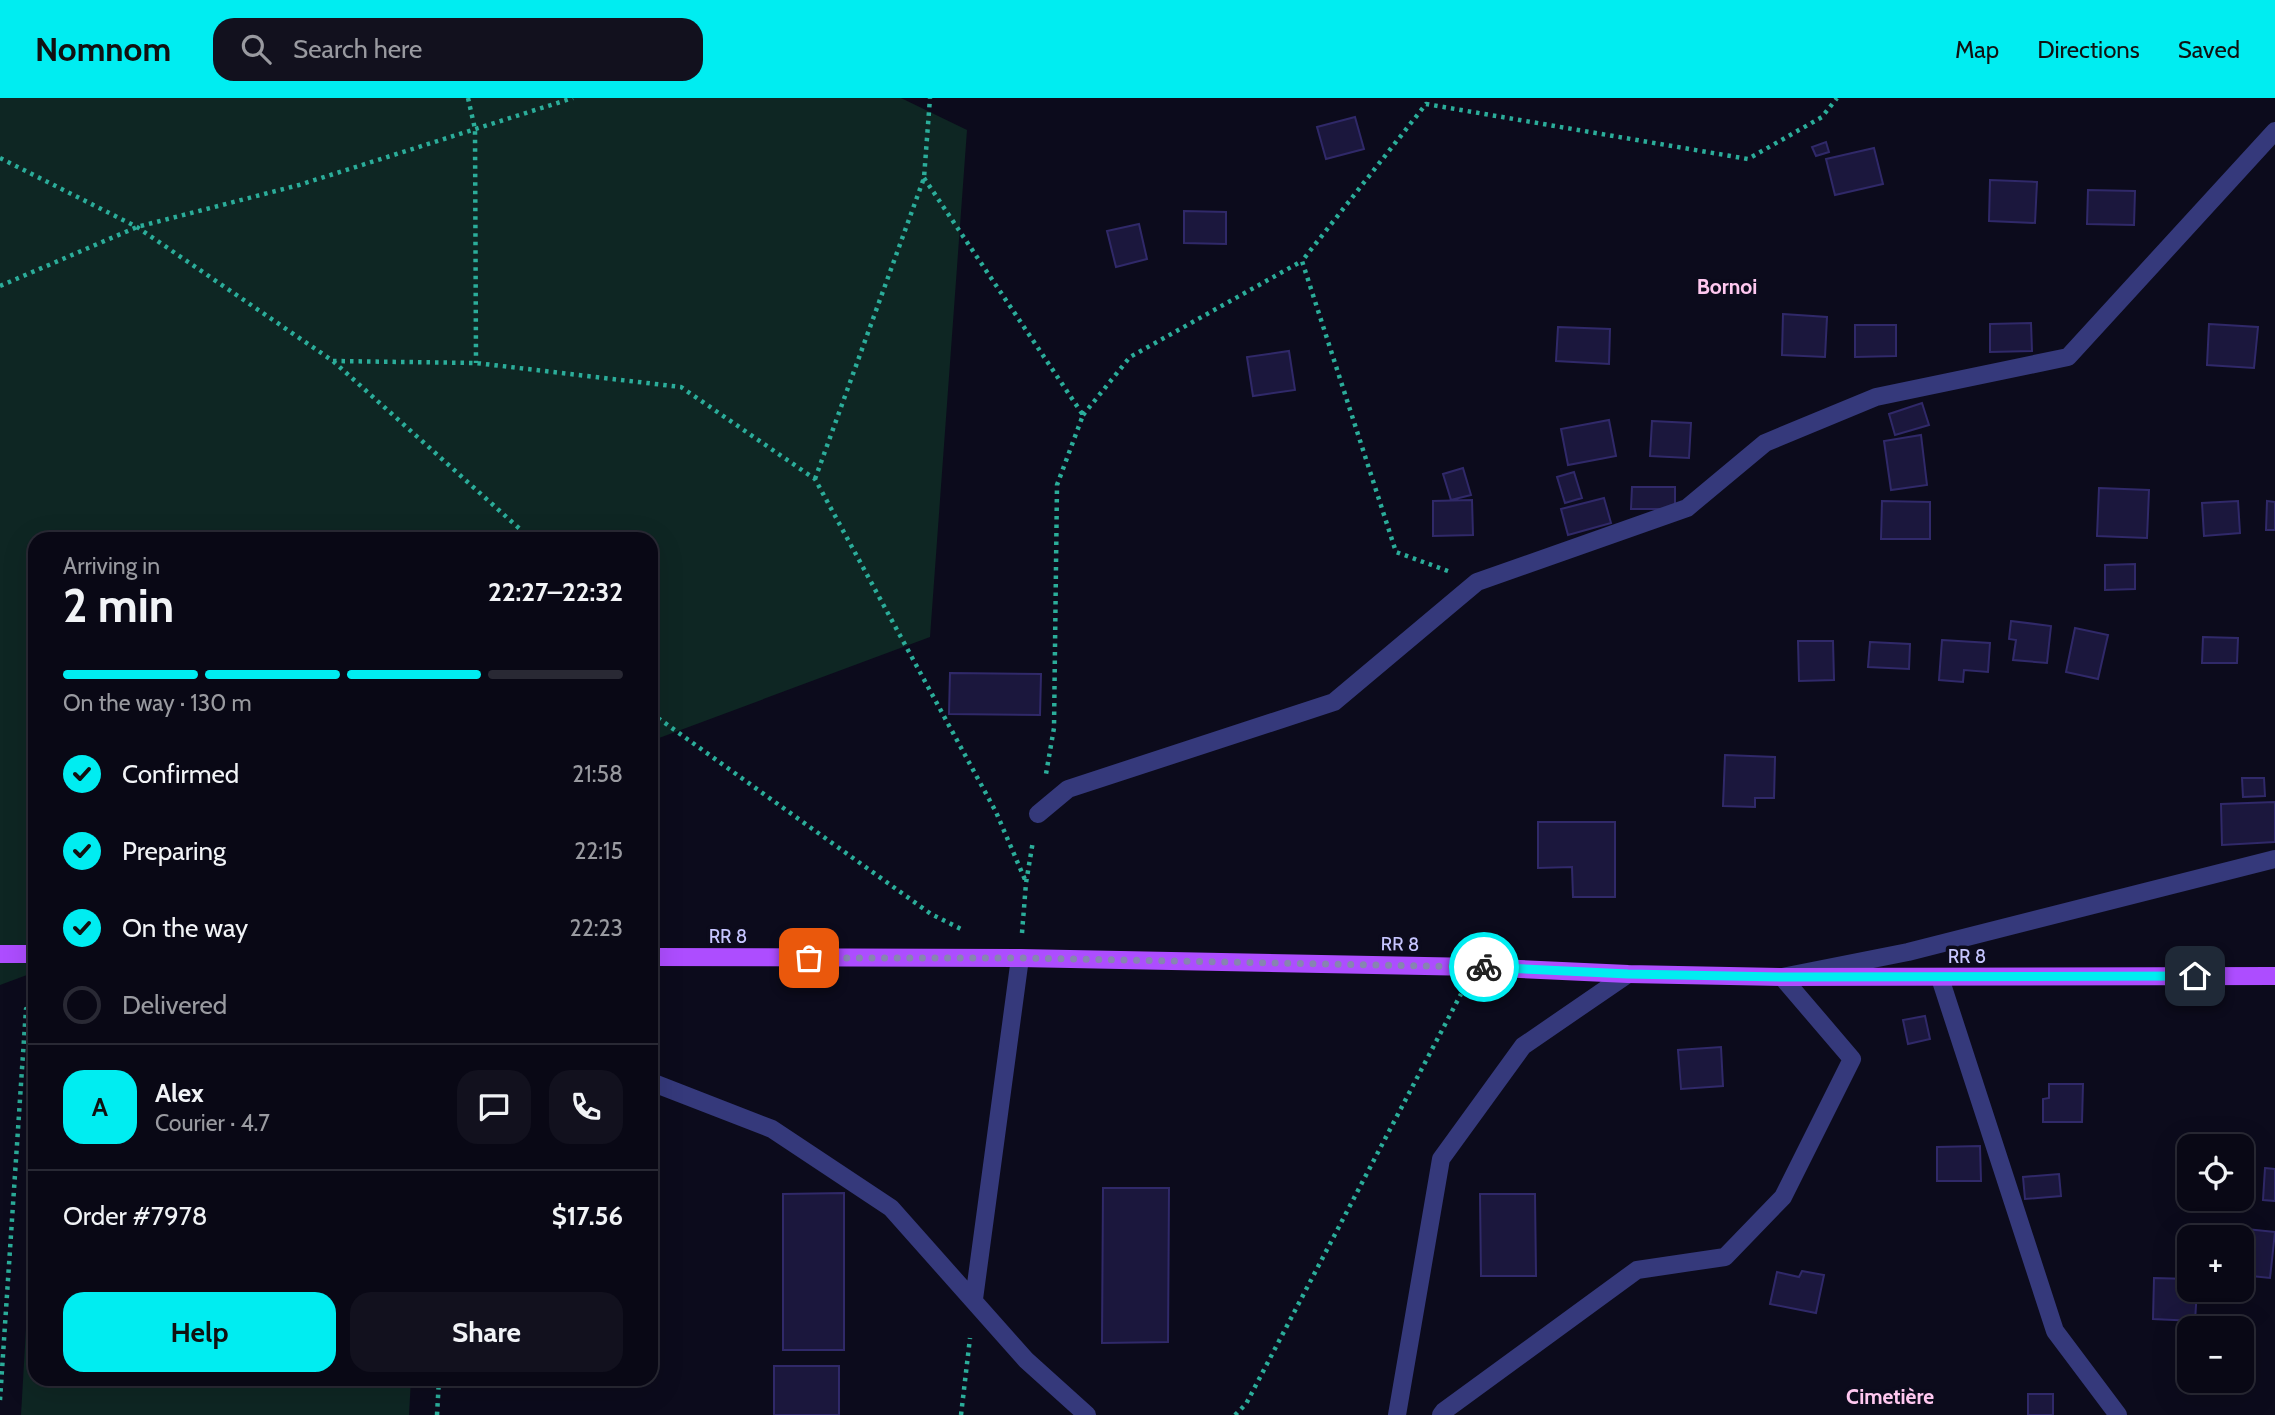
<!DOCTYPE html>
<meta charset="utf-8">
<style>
:root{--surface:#090815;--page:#12111e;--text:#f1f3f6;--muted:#999aa0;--line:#292934;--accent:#00edf1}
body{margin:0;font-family:Cabin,sans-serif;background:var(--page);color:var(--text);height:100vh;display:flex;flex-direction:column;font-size:26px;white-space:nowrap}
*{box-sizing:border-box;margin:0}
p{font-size:23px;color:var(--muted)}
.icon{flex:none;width:38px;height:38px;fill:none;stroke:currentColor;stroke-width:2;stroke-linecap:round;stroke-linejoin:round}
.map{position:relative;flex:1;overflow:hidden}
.sheet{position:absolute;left:28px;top:434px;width:630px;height:854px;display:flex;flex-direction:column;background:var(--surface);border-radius:21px;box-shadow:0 7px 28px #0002,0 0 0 2px var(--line)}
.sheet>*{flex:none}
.controls{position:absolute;left:2177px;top:1036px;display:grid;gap:14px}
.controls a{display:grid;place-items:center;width:77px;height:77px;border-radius:14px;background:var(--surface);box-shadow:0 7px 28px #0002,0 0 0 2px var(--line);font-size:35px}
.pin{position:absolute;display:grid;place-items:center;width:60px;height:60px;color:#fff;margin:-30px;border-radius:14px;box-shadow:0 4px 10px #0006}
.courier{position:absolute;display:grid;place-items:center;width:70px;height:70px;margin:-35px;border:5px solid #00edf1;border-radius:50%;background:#fff;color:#222;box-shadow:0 2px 9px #0007}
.headline em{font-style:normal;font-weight:700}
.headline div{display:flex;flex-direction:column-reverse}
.headline{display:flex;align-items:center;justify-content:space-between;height:119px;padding:0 35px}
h1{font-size:46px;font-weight:700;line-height:52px}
.bar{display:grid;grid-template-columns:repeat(4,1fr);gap:10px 7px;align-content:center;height:84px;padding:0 35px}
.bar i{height:9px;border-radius:5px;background:var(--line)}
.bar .active{background:var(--accent)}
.bar p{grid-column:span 4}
.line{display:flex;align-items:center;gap:18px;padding:0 35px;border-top:2px solid var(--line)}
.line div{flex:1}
.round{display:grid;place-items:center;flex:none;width:74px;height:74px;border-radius:21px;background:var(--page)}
ol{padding:0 35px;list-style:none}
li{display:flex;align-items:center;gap:21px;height:77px}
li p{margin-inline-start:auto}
li .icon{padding:7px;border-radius:50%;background:var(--accent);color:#111;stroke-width:4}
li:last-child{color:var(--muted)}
li i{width:38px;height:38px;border:4px solid var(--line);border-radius:50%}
.primary-button{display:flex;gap:14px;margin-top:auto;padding:14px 35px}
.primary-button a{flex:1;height:80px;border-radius:21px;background:var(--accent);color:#111;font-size:28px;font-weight:700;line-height:80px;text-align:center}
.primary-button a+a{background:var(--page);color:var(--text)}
header{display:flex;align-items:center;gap:42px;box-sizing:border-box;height:98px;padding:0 35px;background:var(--accent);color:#111}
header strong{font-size:33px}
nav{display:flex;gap:38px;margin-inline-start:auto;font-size:24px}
.search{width:490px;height:63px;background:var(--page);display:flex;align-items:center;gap:18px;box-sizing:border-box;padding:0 24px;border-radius:21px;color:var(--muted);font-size:26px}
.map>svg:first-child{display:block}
.green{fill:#0e2623}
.building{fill:#1b173d;stroke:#302969;stroke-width:2}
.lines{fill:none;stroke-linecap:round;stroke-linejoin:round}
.path{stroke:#2bad9a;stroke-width:4.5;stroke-dasharray:3.5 5;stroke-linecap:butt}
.minor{stroke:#35397b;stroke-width:18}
.major{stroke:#ad4dff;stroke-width:18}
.done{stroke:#8685b0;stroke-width:7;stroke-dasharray:0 12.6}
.route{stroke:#00edf1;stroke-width:9}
.labels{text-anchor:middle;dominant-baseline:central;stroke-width:7;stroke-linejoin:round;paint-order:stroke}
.street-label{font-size:19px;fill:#c7c6ff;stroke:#0c0b1c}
.neighbourhood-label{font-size:21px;font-weight:bold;fill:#ffc8f0;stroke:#0c0b1c}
</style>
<header>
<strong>Nomnom</strong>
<div class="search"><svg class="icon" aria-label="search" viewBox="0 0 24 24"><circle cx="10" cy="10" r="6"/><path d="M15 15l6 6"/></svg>Search here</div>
<nav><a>Map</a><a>Directions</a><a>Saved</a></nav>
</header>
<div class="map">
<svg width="2275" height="1317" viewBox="0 0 2275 1317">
<rect width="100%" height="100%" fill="#0c0b1c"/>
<path class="green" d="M0,0H901L967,32L930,539L651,643V441H35V874L0,887Z
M35,1075V1281H411L409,1317H21Z"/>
<path class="building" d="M1355,19L1364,51L1326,61L1317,29Z
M1826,44L1829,54L1816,58L1812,49Z
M1874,50L1883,86L1835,97L1826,61Z
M1990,82L2037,84L2035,125L1989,123Z
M2088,92L2135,93L2134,127L2087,126Z
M1184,113L1226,114V146L1184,145Z
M1139,126L1147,161L1116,169L1107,133Z
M1783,216L1827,219L1825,259L1782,257Z
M2031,225L2032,253L1990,254V226Z
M2209,226L2258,229L2254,270L2207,267Z
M1855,227H1896V258L1855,259Z
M1558,229L1610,231L1609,266L1556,263Z
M1289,253L1295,292L1253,298L1247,259Z
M1922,305L1929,327L1895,337L1889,316Z
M1609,322L1616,358L1568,367L1561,331Z
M1652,323L1691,325L1689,360L1650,358Z
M1921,337L1927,387L1891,392L1884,343Z
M1463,370L1471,397L1451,402L1443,376Z
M1574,374L1582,400L1565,405L1557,379Z
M1632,389H1675V411H1631Z
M2099,390L2149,392L2147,440L2097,438Z
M1604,400L1611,425L1568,437L1561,411Z
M1472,402L1473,437L1433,438V403Z
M1882,403L1930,404V441H1881Z
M2238,403L2240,435L2204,438L2202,405Z
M2267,403L2275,404V432H2266Z
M2135,466V491L2105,492V467Z
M2011,523L2051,528L2047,565L2013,562L2016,542L2009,541Z
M2075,530L2108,537L2098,581L2066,574Z
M2203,539L2238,540L2237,565H2202Z
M1942,542L1990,545L1988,574L1964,572L1963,584L1939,582Z
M1798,543H1833L1834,582L1799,583Z
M1870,544L1910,546L1909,571L1868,569Z
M950,575L1041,576L1040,617L949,616Z
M1725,657L1775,659L1774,700H1755V709L1723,708Z
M2242,680H2264L2265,698L2243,699Z
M2275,704V744L2222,747L2221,706Z
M1538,724H1615V799H1573L1572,769L1538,770Z
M1925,918L1930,941L1908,946L1903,922Z
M1721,949L1723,988L1681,991L1678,952Z
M2049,986H2083L2082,1024H2043V1001L2049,1000Z
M1980,1048L1981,1083H1937V1049Z
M2265,1070L2275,1071V1103L2263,1102Z
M2059,1076L2061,1098L2025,1101L2023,1079Z
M1103,1090H1169L1168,1244L1102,1245Z
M844,1095V1252H783V1096Z
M1480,1096H1535L1536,1178H1481Z
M2208,1127L2275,1134L2270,1180L2242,1177V1139H2207Z
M1802,1173L1824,1177L1816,1215L1770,1206L1777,1174L1799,1179Z
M2154,1180L2189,1181V1192H2197L2195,1223L2153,1221Z
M774,1268H839V1317H774Z
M2028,1296H2053V1317H2028Z"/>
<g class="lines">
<path class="path" d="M468,0L475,31L476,265
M0,60L137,129L333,263L531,441
M924,80L1083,317L1057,387L1054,630L1046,676
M0,188L137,129L299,87L573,0
M333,263L476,265L681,289L815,381L996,714L1026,784
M1083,317L1130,259L1302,163
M815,381L924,80L930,0
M1448,473L1396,454L1302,163L1426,6L1748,61L1822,19L1837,0
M651,615L931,816L963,832
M1022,835L1026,785L1033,743
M0,1302L26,911H35
M437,1317L439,1281
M961,1317L970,1240
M1235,1317L1246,1306L1461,896"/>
<path class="minor" d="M1038,716L1068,691L1334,604L1477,484L1687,410L1765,345L1876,299L2068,259L2275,33
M1940,880L2055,1233L2118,1317
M651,984L772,1031L891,1110L1026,1262L1087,1317
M974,1201L1020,860
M1397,1317L1441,1061L1523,948L1628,876
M1441,1317L1444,1313L1637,1172L1725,1159L1783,1099L1852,961L1782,879L1908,854L2275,761"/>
<path class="major" d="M0,856H35
M651,859L1020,860L1476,869L1628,876L1782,879L2275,878"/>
</g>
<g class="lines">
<path class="done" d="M809,860H1020L1484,869"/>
<path class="route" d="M1484,869L1628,876L1782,879L2195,878"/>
</g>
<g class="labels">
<g class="street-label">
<text x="728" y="838">RR 8</text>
<text transform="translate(1400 846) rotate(1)">RR 8</text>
<text x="1967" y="858">RR 8</text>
</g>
<g class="neighbourhood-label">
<text x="1727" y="188">Bornoi</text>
<text x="1890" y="1298">Cimetière</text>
</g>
</g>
</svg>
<div class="controls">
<a><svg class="icon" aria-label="locate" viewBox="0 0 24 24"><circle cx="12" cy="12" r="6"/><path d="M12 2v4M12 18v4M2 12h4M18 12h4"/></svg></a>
<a>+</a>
<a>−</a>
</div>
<div class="pin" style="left:809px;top:860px;background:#ea580c"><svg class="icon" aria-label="bag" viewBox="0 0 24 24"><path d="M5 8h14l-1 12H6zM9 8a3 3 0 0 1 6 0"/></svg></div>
<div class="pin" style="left:2195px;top:878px;background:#1f2937"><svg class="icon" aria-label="home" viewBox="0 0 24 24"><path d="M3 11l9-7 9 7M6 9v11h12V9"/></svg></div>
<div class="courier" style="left:1484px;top:869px"><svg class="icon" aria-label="bike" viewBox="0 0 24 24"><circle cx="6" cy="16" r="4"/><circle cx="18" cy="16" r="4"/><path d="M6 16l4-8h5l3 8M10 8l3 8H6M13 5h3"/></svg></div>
<section class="sheet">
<div class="headline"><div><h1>2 min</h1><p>Arriving in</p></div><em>22:27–22:32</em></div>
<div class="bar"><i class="active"></i><i class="active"></i><i class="active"></i><i></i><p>On the way · 130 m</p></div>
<ol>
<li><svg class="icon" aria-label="check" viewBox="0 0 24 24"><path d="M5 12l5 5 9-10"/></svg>Confirmed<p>21:58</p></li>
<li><svg class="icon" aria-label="check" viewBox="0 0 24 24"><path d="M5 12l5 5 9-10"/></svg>Preparing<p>22:15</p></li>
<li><svg class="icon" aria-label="check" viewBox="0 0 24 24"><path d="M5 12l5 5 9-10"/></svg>On the way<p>22:23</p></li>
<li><i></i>Delivered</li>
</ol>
<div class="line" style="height:126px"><b class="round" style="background:var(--accent);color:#111">A</b><div><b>Alex</b><p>Courier · 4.7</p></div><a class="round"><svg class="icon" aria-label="chat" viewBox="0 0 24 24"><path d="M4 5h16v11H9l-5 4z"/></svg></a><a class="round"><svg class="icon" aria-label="phone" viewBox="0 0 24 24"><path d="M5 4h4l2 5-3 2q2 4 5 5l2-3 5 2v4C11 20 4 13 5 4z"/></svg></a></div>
<div class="line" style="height:91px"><div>Order #7978</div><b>$17.56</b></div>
<div class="primary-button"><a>Help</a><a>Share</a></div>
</section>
</div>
